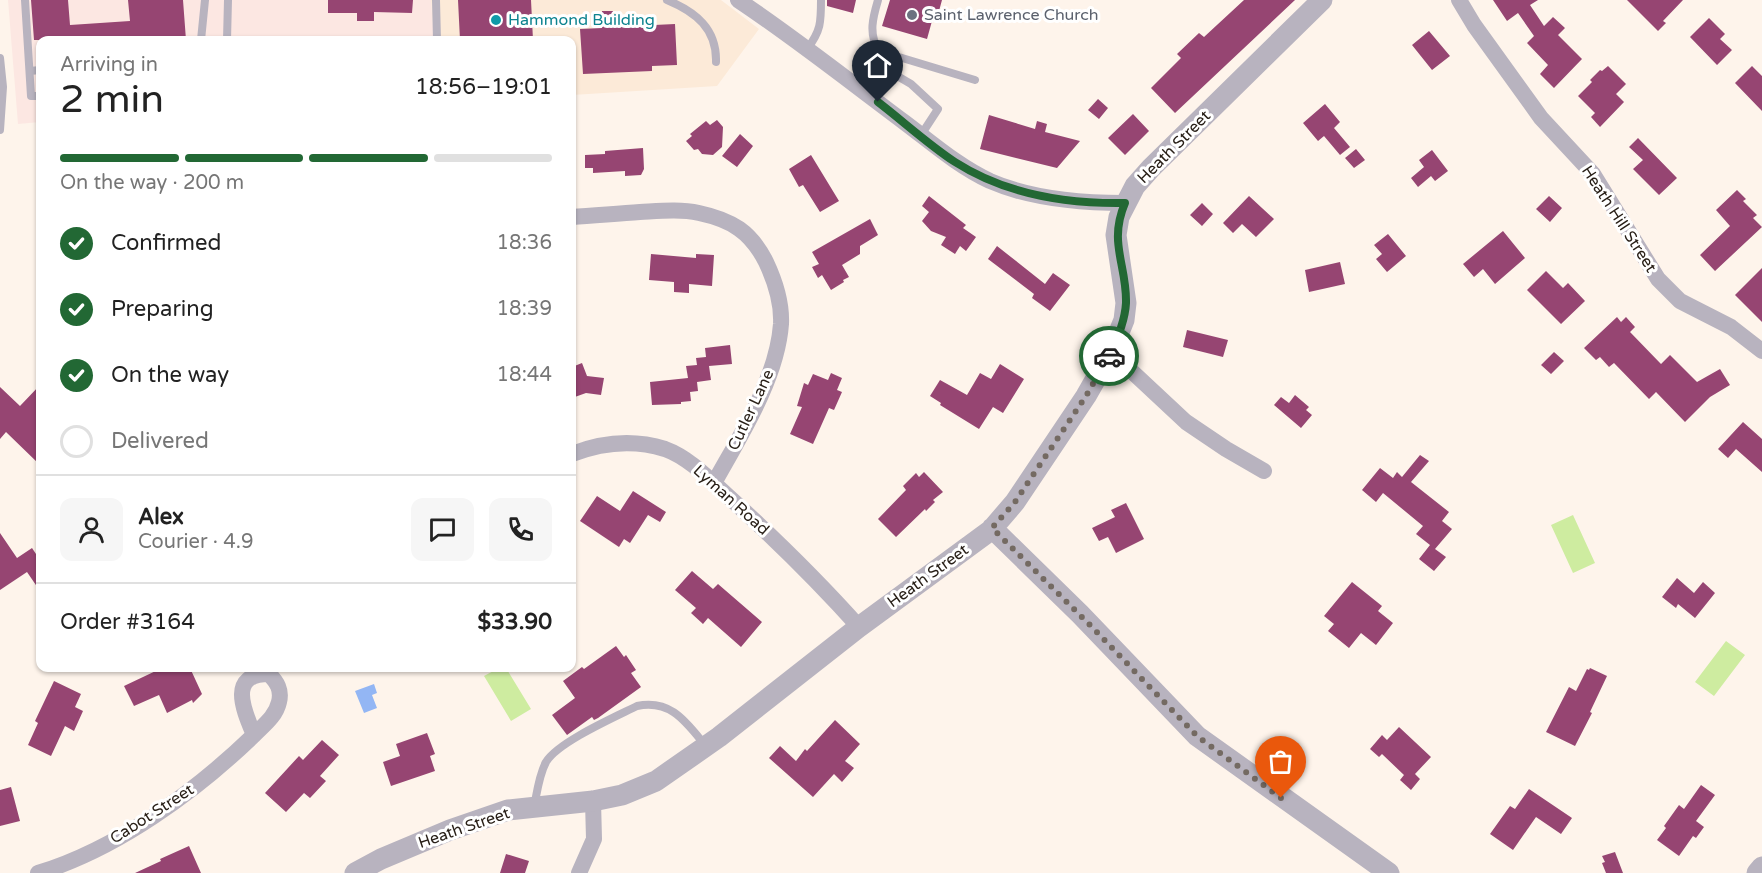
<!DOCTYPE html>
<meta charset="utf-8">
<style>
:root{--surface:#fff;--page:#f6f6f6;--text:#222;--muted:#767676;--line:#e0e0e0;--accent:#226834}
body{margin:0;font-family:"Varela Round",sans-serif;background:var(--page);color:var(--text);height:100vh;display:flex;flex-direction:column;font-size:22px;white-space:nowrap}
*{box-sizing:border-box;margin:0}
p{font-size:20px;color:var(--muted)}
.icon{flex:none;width:33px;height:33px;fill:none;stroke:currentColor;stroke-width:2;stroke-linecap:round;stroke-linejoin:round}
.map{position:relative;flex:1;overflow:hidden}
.drawer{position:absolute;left:36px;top:36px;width:540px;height:636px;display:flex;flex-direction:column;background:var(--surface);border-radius:12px;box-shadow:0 2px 4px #0004}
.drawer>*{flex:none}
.pin{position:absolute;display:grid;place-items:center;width:51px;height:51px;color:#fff;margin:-62px -26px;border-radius:50% 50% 50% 0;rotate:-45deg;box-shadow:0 0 6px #0007}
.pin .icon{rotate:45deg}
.courier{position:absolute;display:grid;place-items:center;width:60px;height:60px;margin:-30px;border:4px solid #226834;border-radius:50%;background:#fff;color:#222;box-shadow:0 2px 8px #0007}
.summary em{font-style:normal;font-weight:600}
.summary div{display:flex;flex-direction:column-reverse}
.summary{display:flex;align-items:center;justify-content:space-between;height:102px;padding:0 24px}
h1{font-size:39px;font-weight:600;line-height:45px}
.bar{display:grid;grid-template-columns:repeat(4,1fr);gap:9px 6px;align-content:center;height:72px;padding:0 24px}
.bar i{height:8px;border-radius:4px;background:var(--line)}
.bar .current{background:var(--accent)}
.bar p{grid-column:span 4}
.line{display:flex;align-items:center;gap:15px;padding:0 24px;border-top:2px solid var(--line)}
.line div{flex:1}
.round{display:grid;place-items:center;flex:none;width:63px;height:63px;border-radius:12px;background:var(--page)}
ol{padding:0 24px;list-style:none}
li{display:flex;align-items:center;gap:18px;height:66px}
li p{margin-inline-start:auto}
li .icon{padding:6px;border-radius:50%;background:var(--accent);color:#fff;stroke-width:4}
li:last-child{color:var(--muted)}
li i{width:33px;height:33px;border:3px solid var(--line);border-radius:50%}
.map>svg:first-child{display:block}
.built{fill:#fcead8}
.medical{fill:#fce7e2}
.green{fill:#ceeca0}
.water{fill:#93b6f4}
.building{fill:#964572}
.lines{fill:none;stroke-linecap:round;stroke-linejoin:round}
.service{stroke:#b8b3bf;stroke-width:8}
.minor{stroke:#b8b3bf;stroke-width:16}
.tertiary{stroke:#b8b3bf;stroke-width:21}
.done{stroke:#746a62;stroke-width:6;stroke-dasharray:0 10.8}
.route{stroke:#226834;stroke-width:8}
.worship-dot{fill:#6b7280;stroke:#fff;stroke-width:2}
.culture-dot{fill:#0f9aa8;stroke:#fff;stroke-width:2}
.labels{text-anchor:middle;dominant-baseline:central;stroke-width:6;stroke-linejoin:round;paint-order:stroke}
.worship-label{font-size:16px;fill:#5b616d;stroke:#fff;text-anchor:start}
.culture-label{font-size:16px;fill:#0d838f;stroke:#fff;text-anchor:start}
.street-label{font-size:16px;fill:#292018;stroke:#fff}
</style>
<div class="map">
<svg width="1762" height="873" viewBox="0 0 1762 873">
<rect width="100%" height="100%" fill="#fef4eb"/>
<path class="built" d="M431,0H721L759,29L717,86L572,95V40H434Z"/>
<path class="medical" d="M8,0H431L434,40H40V122L18,124Z"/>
<path class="green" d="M1573,515L1595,563L1573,573L1551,525Z
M1726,641L1745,655L1714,696L1695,682Z
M499,668H506L531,709L511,721L484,676Z"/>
<path class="water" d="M374,684L377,693L372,695L377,708L364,713L355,691Z"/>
<path class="building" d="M31,0H68L70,25L130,21L128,0H183L186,40H34Z
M328,0H413L412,13L374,12V21H357V13H328Z
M458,0H531L533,40H460Z
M827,0H856L853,13L827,6Z
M890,0H942L936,22L932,21L927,39L882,26Z
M1244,0H1295L1175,113L1151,88L1181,58L1177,54L1199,33L1204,37Z
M1493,0H1538L1530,5L1544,26L1553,17L1565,28L1558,35L1582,59L1554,88L1540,74L1548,65L1527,43L1534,36L1518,13L1507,21Z
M1627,0H1683L1663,21L1666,23L1658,31Z
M602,11H613V27L675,24L677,65L652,66V71L583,74L580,29L602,28Z
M1709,18L1725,34L1720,39L1732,50L1717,65L1690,37Z
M1429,31L1450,56L1432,70L1412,45Z
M1608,66L1626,84L1616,94L1624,102L1600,127L1591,117L1595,113L1578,96L1592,82L1590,80L1600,70L1602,71Z
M1752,66L1762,76V111L1735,83Z
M1098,99L1108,108L1099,119L1088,110Z
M1325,104L1340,122L1334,128L1350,147L1340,155L1324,136L1318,141L1303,123Z
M1133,114L1149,131L1125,155L1108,138Z
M989,115L1035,129L1037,121L1047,124L1045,132L1080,141L1057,168L980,149Z
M717,120L723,127L722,147L713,155L702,154L698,149L694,150L686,141L692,136L690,134L706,121L710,125Z
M740,134L753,146L737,167L722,156Z
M1638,138L1677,178L1659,195L1633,169L1643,160L1629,147Z
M643,148L644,169L641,175L625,176V171L593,173V168H585V155L605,154V151Z
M1356,149L1365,160L1354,168L1345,158Z
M1432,150L1448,171L1435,181L1431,176L1418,187L1411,178L1424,167L1419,160Z
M811,155L839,201L820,212L803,185L799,187L789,169Z
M1737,190L1746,199L1743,201L1757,215L1753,218L1762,227L1715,271L1700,255L1730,226L1716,210Z
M929,196L966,225L963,228L976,237L966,251L960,246L955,254L941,245L946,237L931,231L922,221L929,212L922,206Z
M1249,196L1274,219L1256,237L1242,224L1233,233L1223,223Z
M1549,196L1562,208L1550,222L1536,209Z
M1202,203L1213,214L1202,226L1190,215Z
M870,219L878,235L860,246V254L842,265L849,277L843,280L844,282L831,290L822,275L818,278L812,267L819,264L812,252Z
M1503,231L1525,258L1495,284L1483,269L1474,277L1463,264Z
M1388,234L1406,256L1387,272L1376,259L1382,254L1374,245Z
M997,246L1045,284L1053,273L1070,285L1050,311L1032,298L1034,294L988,259Z
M651,254L696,258V254L714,255L712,286L689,284V293L674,292V282L649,280Z
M1340,262L1345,284L1309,292L1305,270Z
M1762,268V322L1735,295Z
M1546,271L1563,288L1568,283L1585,301L1561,324L1527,290Z
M1617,317L1621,322L1626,317L1635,327L1630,332L1661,364L1670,355L1697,382L1720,369L1730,385L1710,397L1685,422L1656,392L1649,399L1614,363L1609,367L1600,357L1596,360L1584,348Z
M1187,330L1228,340L1223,357L1183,347Z
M730,345L732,364L709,366L711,380L697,382L698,391L690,392L691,401L681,402V404L652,405L650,382L688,378L686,366L697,365L696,358L706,357L705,348Z
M1554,352L1564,361L1551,374L1541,365Z
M582,363L587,376L604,378L601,395L586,393L572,398V367Z
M1000,364L1024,379L1003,413L993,407L979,429L940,405L941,403L930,396L940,380L967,395L980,373L991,379Z
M831,373L842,378L837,390L842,392L834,410L829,408L813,444L790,434L802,407L797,406L804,383L808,385L813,374L828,380Z
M40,385V465L6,432L0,439V387L20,406Z
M1295,395L1309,407L1306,410L1312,415L1301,428L1274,405L1281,397L1289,403Z
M1743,422L1762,439V472L1736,449L1728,458L1718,449Z
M1420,455L1429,461L1411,482L1449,512L1442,521L1452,529L1435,549L1446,557L1434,571L1419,559L1430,545L1416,534L1423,526L1383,493L1376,502L1362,490L1380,468L1393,478L1397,472L1402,477Z
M924,472L943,492L933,500L935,502L926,511L925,509L896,537L878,519L906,490L903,486L916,473L919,477Z
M633,491L666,512L660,522L648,515L630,543L624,539L619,547L580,521L597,496L620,511Z
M1126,503L1144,539L1116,553L1108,537L1099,541L1092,528L1115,517L1111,510Z
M0,533L17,558L32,548L40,560V591L27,572L0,590Z
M692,571L713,589L718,584L762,622L741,647L708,618L703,624L691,613L696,608L675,590Z
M1677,578L1694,593L1703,582L1715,593L1695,618L1678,604L1676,608L1662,597Z
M1352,582L1382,606L1378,611L1393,623L1376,645L1361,633L1349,648L1328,631L1334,624L1324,616Z
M616,646L624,657L626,655L636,670L631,673L641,687L598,718L594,720L592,717L567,735L552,715L575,698L563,681L582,667L584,669Z
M162,668H190L202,694L193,703L192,700L167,713L159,695L134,706L124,686Z
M1590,668L1607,676L1590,712L1592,713L1575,746L1546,732L1569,687L1576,691L1587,669L1589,670Z
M54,681L81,694L75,707L83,711L74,731L65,726L51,756L28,745L38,723L35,721Z
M835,720L860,744L845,761L854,768L842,782L834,774L813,797L769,758L780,746L796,761L805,749L807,751Z
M1399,727L1431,757L1415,774L1420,779L1411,790L1400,780L1404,775L1382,754L1379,757L1370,749L1382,735L1387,740Z
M427,733L435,754L430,756L435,771L391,786L383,762L400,756L396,744Z
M322,740L339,755L320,776L326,781L310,798L304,793L286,812L265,793L299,756L303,760Z
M1701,785L1715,795L1696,821L1704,827L1696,838L1693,836L1679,856L1657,840L1666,828L1664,826L1679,805L1684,809Z
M11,787L20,821L0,826V790Z
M1529,789L1572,818L1561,834L1536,817L1513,850L1490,834L1510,806L1515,809Z
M189,846L201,873H135L161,861L160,859Z
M1615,852L1623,873H1606L1602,863L1605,862L1602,856Z
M506,854L529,861L525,873H500Z"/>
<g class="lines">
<path class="service" d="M25,0L31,96H40
M436,0L437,40
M667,0C696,12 717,29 716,62
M878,0C873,17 868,34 879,51
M201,40L205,0
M227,40L228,0
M807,49C821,31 821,22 821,0
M0,58L3,87L0,130
M875,63L911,84L938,109L921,135
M30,71L40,70
M861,89L875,63L879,51L975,80
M534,807C537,792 539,775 546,762C558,742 615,717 637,706C671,699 686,722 705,745"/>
<path class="minor" d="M738,0C795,38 849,81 904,122C932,143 958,166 990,181C1031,199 1080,203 1124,203
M1459,0L1474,25L1541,118L1593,174L1658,279L1680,301L1731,327L1762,351
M572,217C594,215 617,214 640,212C660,211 680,209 699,213C732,220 751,232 766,262C775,281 782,303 781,324C777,379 740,436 714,483
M1111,352L1186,422L1226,449L1264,471
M572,454C603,442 633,439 665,449C690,458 711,481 730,498C775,539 818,581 859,627
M38,873C117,849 195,792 254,735C264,725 276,716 279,702C282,690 277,682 269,674C227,674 244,711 254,735
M579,873L594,839L593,801"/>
<path class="tertiary" d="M992,528L1080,614L1197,736L1389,873
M355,873L381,859L450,830L508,810L593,801L622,795L656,781L719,737L859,627L991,530L1015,502L1086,396L1111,352L1124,320L1126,303L1116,235L1119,217L1135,186L1151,168L1322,0
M1757,873L1762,867"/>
</g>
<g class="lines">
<path class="done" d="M1109,356L1086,396L1015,502L992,528L1090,625L1197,736L1281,798"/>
<path class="route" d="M878,102C904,122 929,145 955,162C1005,194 1067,204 1125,203C1108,243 1127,265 1126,303C1125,322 1117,340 1109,356"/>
</g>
<circle class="worship-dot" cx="912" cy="15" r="6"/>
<circle class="culture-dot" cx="496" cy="20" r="6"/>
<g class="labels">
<g class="worship-label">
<text x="924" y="15">Saint Lawrence Church</text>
</g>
<g class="culture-label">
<text x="508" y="20">Hammond Building</text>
</g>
<g class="street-label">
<text transform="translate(1174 147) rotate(-45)">Heath Street</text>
<text transform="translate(1619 219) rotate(57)">Heath Hill Street</text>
<text transform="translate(751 410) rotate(-65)">Cutler Lane</text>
<text transform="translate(731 500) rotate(42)">Lyman Road</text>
<text transform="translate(928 576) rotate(-36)">Heath Street</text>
<text transform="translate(152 814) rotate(-33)">Cabot Street</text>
<text transform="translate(464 828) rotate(-19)">Heath Street</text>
</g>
</g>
</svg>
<div class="pin" style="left:1281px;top:798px;background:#ea580c"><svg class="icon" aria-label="bag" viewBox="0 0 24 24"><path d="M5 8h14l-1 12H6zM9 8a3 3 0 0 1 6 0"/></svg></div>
<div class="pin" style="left:878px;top:102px;background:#1f2937"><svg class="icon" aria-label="home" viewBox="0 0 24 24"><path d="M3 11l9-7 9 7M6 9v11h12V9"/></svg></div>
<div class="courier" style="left:1109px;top:356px"><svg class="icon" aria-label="car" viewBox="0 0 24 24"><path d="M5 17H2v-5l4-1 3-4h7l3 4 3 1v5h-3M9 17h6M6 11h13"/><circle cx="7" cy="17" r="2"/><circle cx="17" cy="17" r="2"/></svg></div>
<section class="drawer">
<div class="summary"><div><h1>2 min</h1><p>Arriving in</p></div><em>18:56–19:01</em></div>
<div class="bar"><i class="current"></i><i class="current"></i><i class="current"></i><i></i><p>On the way · 200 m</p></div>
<ol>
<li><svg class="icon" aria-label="check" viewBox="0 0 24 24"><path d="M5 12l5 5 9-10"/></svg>Confirmed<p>18:36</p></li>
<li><svg class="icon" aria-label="check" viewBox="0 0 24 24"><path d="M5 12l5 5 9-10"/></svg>Preparing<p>18:39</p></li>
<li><svg class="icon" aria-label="check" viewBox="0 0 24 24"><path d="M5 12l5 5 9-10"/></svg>On the way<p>18:44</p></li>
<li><i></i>Delivered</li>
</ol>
<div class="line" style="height:108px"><a class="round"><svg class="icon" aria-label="person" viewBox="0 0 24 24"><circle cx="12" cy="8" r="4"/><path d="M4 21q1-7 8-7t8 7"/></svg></a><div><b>Alex</b><p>Courier · 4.9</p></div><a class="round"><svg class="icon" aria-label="chat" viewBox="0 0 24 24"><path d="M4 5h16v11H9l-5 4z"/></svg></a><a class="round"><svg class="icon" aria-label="phone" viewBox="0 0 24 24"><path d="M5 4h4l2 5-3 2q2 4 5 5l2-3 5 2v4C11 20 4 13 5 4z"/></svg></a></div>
<div class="line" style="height:78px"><div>Order #3164</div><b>$33.90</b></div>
</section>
</div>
